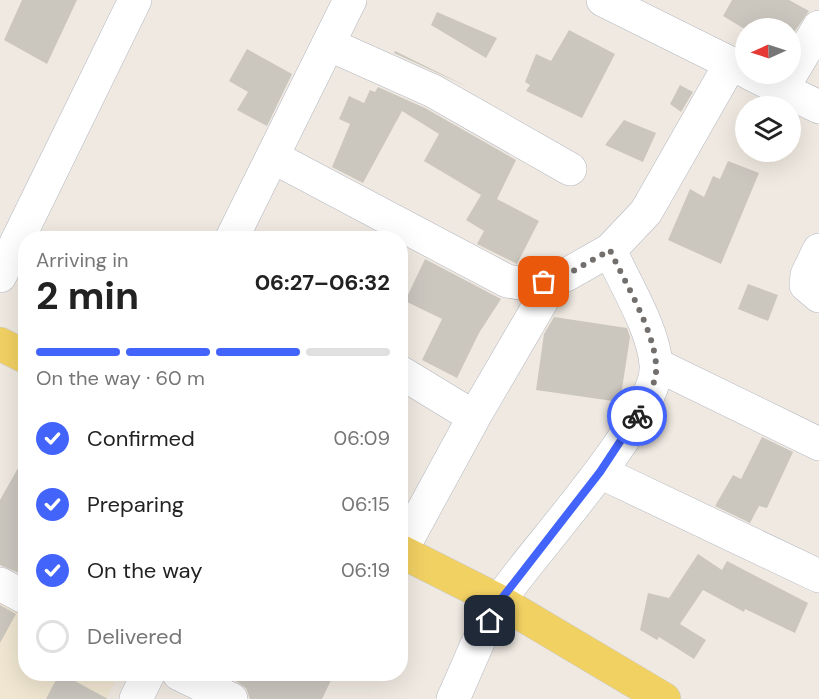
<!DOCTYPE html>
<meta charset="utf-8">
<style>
:root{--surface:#fff;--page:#f6f6f6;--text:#222;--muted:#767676;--line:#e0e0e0;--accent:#4264fb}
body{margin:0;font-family:"DM Sans",sans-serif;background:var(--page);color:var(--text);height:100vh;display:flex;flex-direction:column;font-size:22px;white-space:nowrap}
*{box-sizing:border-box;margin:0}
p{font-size:20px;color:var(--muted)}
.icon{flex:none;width:33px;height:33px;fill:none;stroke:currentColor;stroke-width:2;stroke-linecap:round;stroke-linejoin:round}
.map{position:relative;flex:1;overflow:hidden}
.drawer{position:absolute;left:18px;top:231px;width:390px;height:450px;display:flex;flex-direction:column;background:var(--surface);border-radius:24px;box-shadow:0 6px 24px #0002}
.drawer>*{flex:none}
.needle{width:39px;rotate:267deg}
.fabs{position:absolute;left:735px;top:18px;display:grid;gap:12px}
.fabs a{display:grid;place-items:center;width:66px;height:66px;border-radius:50%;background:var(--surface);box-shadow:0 6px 24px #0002;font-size:30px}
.pin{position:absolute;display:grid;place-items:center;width:51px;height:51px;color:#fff;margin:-26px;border-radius:12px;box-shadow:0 3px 9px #0006}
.courier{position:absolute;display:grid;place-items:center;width:60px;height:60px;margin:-30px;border:4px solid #4264fb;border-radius:50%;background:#fff;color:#222;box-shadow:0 2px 8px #0007}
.head em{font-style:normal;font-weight:700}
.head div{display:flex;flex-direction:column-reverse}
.head{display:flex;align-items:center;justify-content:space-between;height:102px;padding:0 18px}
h1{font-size:39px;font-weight:700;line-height:45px}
.bar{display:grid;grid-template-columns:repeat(4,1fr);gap:9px 6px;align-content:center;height:72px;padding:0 18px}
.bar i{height:8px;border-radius:4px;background:var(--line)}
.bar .on{background:var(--accent)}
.bar p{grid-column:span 4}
ol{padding:0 18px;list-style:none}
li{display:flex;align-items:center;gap:18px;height:66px}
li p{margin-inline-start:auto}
li .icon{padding:6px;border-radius:50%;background:var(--accent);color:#fff;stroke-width:4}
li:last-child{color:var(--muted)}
li i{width:33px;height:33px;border:3px solid var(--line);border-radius:50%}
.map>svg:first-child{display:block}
.education{fill:#f0e6d1}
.building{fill:#cbc7bf}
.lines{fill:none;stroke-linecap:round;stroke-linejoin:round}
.minor-casing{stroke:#b4b7c1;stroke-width:34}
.major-casing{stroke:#c9c9c9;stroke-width:34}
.minor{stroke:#fff;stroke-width:33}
.major{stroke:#f2d163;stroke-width:33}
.done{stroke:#726f6d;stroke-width:6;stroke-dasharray:0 10.8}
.route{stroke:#4264fb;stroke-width:8}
</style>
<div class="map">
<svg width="819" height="699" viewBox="0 0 819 699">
<rect width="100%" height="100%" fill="#efe9e1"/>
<path class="education" d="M0,588L25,600L26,674H119L106,699H0Z"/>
<path class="building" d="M22,0H77L47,64L4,40Z
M732,0H789L809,11L790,38V28H743L723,16Z
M437,12L497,38L486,58L431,25Z
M569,30L615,54L582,118L526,91L530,85L525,82L536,54L551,61Z
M247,49L292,74L267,126L237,110L248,92L229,81Z
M395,51L470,88L394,53Z
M680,85L693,92L681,112L670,104Z
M378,87L425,108L516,160L497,199L539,221L517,264L477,244L484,231L466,220L481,195L424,161L439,134L402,111L363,183L332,167L350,124L339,119L349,96L364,103L370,90L375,92Z
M624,120L656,133L643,162L605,145Z
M728,161L759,173L721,264L668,240L690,189L704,197L713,176L720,179Z
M425,259L501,299L479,333L457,378L422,360L442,319L405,301Z
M748,284L778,295L768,321L738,309Z
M554,317L627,328L630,337L620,402L536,390L544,334Z
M762,437L793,452L767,508L759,506L750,523L715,506L733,475L741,479Z
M26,454V576L0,565V500Z
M698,554L722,570L727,561L808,603L795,633L745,609L744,612L703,590L680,624L706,640L694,659L659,637L657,640L640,630L648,593L669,598Z
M0,605L16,614L0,643Z
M59,674H62L108,699H46Z
M240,674H334L322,699H250L246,688L236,681Z"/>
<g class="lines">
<defs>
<path id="minor" d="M603,0L746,71
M328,44L433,91L570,169
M751,74L819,107
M782,89L819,27
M273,157L507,281L532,285L566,275L610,250L646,212L731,63
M232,238L350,0
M819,250L807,275L806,285L819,296
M0,276L135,0
M657,365L819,444
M400,372L474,417
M600,472L819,576
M401,551L474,417L555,278
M0,584L26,598
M179,674L231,699
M136,699L148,674
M453,699C468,667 481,630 500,600C531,553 661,414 656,364C653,328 625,284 610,250"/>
<path id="major" d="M0,344L26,357
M400,551L499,601L664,699"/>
</defs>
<use href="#minor" class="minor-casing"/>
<use href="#major" class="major-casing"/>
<use href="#minor" class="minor"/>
<use href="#major" class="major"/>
</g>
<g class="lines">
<path class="done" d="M544,282L566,275L610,250C625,283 653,328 656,364C658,381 646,402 637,416"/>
<path class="route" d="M490,621L499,602L600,472L637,416"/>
</g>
</svg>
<div class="fabs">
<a><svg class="needle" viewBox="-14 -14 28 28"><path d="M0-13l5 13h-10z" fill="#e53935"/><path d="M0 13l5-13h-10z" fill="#767676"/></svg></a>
<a><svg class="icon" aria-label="layers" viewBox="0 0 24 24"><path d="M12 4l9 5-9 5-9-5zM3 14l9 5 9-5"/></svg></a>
</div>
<div class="pin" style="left:544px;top:282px;background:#ea580c"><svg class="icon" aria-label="bag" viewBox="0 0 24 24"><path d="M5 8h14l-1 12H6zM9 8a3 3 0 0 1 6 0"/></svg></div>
<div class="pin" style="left:490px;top:621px;background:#1f2937"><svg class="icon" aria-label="home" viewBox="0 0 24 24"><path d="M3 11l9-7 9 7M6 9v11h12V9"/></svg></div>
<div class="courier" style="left:637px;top:416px"><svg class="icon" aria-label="bike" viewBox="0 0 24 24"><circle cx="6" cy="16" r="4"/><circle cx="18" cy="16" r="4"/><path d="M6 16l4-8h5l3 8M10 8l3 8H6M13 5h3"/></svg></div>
<section class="drawer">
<div class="head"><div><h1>2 min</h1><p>Arriving in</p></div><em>06:27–06:32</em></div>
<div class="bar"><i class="on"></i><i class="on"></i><i class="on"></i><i></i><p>On the way · 60 m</p></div>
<ol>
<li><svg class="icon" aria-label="check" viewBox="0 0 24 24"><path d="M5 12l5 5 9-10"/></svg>Confirmed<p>06:09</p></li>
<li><svg class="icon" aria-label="check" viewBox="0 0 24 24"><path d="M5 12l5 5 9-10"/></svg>Preparing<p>06:15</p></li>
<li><svg class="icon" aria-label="check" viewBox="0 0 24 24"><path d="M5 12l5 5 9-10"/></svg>On the way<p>06:19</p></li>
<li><i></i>Delivered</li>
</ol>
</section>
</div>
